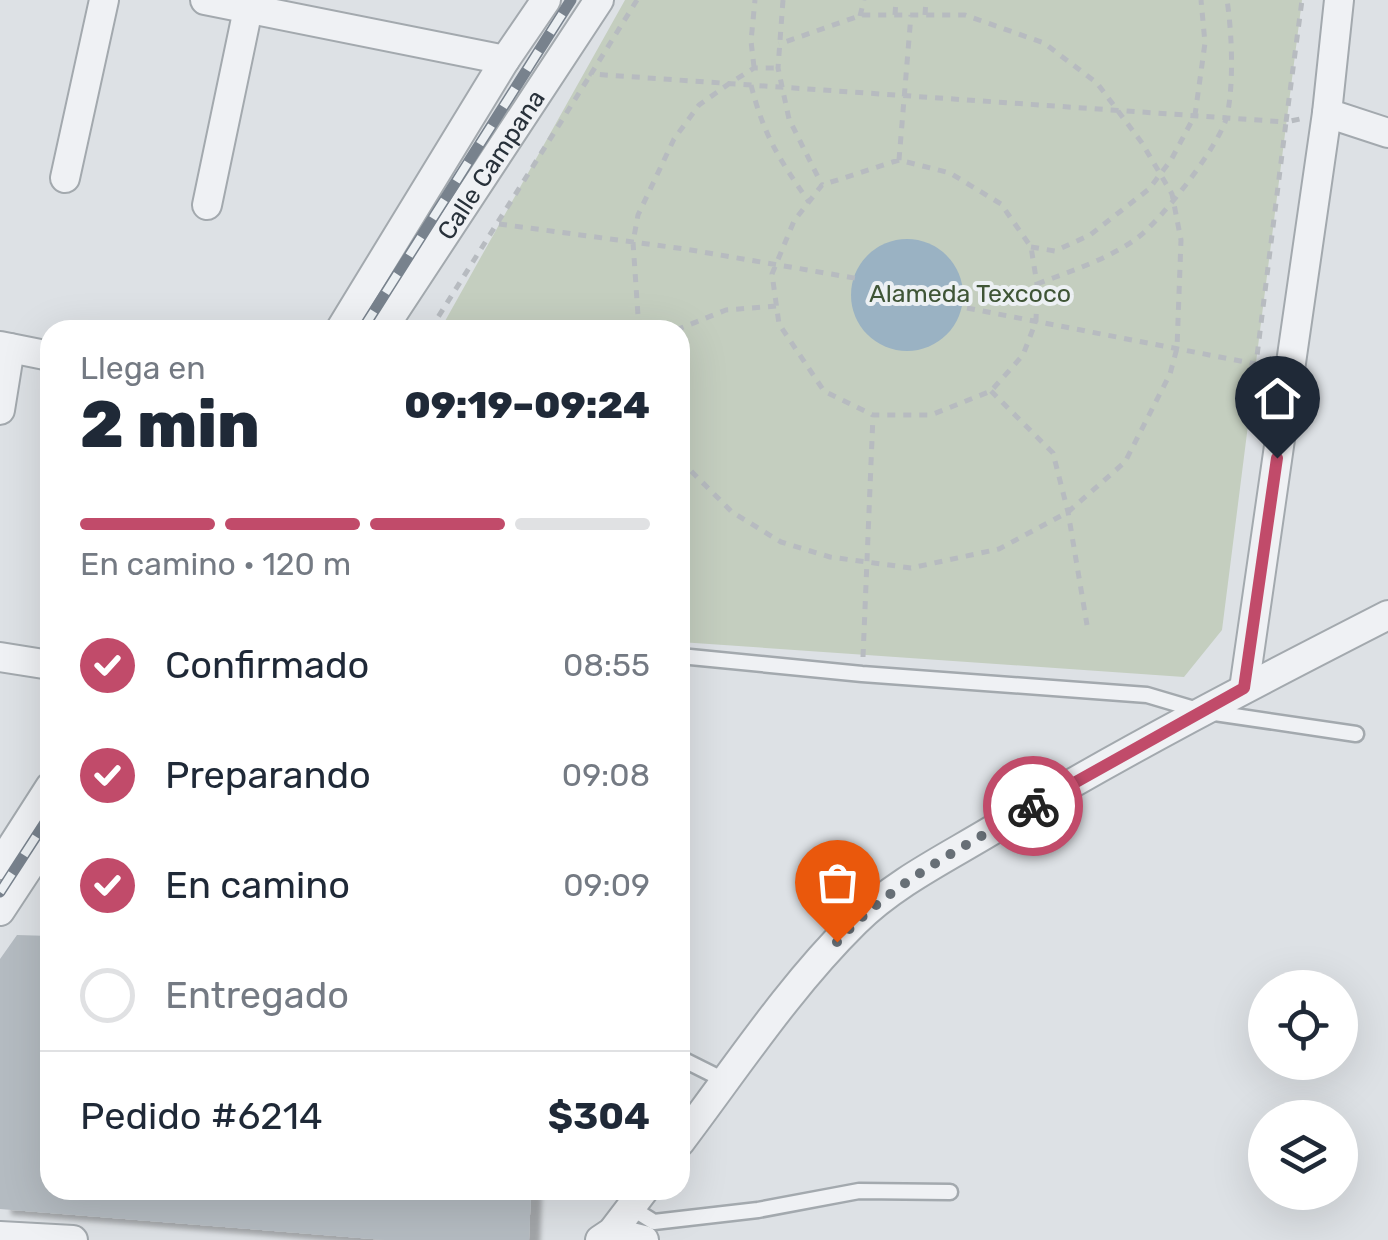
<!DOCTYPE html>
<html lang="es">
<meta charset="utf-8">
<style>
:root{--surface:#fff;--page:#f2f2f3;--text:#1f2937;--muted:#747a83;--line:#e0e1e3;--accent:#c14b6a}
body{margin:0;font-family:Rubik,sans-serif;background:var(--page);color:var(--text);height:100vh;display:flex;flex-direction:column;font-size:38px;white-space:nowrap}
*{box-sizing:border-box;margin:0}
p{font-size:32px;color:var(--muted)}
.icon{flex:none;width:55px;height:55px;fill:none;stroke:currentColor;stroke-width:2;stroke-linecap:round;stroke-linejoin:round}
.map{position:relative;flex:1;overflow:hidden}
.side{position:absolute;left:40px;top:320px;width:650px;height:880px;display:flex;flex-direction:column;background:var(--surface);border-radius:30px;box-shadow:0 10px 40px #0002}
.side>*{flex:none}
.buttons{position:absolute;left:1248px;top:970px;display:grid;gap:20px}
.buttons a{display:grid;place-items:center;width:110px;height:110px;border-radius:50%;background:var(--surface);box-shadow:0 10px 40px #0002;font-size:50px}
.pin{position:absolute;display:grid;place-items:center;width:85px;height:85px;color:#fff;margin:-102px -42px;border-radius:50% 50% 50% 0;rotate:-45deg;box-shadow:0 0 10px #0007}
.pin .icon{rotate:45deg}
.courier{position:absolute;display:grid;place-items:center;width:100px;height:100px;margin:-50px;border:8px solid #c14b6a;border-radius:50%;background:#fff;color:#222;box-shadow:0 2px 12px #0007}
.overview em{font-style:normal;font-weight:800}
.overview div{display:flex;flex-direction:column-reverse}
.overview{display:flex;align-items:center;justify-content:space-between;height:170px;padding:0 40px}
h1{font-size:65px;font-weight:800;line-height:75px}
.bar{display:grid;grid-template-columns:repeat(4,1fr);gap:15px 10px;align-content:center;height:120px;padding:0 40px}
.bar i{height:12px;border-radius:8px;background:var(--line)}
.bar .selected{background:var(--accent)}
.bar p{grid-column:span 4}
.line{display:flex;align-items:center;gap:25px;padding:0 40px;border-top:2px solid var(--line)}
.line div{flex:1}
ol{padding:0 40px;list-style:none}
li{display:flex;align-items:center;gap:30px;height:110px}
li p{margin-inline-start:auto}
li .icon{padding:10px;border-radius:50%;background:var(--accent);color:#fff;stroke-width:4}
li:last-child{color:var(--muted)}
li i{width:55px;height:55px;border:5px solid var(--line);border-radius:50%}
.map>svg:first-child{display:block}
.green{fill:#c4cebf}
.water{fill:#9ab2c3}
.building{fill:#b4bbc1;filter:url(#shadow)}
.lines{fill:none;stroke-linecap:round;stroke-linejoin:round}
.service-casing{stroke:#a3a9ae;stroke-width:19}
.minor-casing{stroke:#a3a9ae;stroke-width:32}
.path{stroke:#b7bbc0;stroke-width:5;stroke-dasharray:8 8;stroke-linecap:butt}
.service{stroke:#eff1f4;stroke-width:14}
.minor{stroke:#eff1f4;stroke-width:28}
.rail-casing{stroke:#78828d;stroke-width:11}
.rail{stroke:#ecf0f3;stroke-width:8;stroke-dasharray:22;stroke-linecap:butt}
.done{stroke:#676f76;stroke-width:10;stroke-dasharray:0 18}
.route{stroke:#c14b6a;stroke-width:12}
.labels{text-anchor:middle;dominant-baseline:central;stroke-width:8;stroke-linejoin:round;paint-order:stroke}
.street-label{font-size:25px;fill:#28313a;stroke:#ecf0f3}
.park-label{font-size:25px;fill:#3f5536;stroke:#ecf0f3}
</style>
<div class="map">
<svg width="1388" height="1240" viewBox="0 0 1388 1240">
<defs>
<filter id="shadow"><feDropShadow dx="11" dy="6" stdDeviation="2.5" flood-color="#0004"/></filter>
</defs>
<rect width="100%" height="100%" fill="#dde1e5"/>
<path class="green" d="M625,0H1302L1222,630L1184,677L680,642V330H440Z"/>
<path class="water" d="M851 295a56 56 0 1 1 112 0a56 56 0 1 1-112 0Z"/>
<path class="building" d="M17,935L50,936V1190H531L529,1240H385L0,1209V959Z"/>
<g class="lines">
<defs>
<path id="service" d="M680,656L862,674L1147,695L1201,711L1356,734
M680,1058L726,1081
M630,1207L654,1222L758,1210L859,1191L950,1192"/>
<g id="minor">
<path d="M205,0L505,60"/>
<path d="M1327,113L1388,133"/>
<path d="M65,178L104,0"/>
<path d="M207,205L248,9"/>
<path d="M340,330L505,60L546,0"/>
<path id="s1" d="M382,330L599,0"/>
<path d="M0,346L50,356"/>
<path d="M0,410L10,348"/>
<path d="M0,657L50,665"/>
<path d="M1244,689L1327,113L1339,0"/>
<path d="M0,865L50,787"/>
<path d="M0,911L50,835"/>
<path d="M680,1142C736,1068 789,987 855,922C894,883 948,857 994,829C1122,752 1255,683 1388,615"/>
<path d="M612,1232L644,1240"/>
<path d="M0,1236L73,1240"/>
<path d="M600,1240L612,1232L644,1190"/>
</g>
</defs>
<use href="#service" class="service-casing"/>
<use href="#minor" class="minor-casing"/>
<path class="path" d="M637,0L591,74L1286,122L1302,0
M783,0L778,68L789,119L822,185
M895,15L896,0
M925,15L926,0
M860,16L864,0
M754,67L751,41L755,0
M751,85C764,136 779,159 809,202
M899,160L822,185L794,221L772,274L779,324L824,391L873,415H931L991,391L1023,355L1036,321L1037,284L1031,247L1001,204L950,173L899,160L911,15
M499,224L685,249L860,279
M1031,247L1055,251L1090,235L1149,189L1171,160L1195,115L1205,43L1201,0
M1037,284C1071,271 1106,260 1136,239C1161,221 1220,145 1227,116C1234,83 1232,33 1227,0
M967,308L1256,364L1286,122L1300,119
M430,330L591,74
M639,330L633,242L638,215L674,139L699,105L730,83L754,68H778
M676,330L726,310L777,306
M991,391L1053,453L1068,512L1087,625
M680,460L732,512L781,542L830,557L911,568L999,549L1068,512L1125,462L1170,374L1177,348L1181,240L1172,194L1142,143L1097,83L1044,43L965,15H862L779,44
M863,657L873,415"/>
<use href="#service" class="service"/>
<use href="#minor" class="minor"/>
<defs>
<path id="rail" d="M362,330L571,0
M0,892L50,815"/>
</defs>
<use href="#rail" class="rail-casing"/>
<use href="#rail" class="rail"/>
</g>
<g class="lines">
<path class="done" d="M837,942C890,883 966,846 1033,806"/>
<path class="route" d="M1033,806L1244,688L1277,458"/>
</g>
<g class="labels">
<g class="street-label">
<text stroke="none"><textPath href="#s1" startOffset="198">Calle Campana</textPath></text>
</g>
<g class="park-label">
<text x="970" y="293">Alameda Texcoco</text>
</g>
</g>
</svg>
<div class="buttons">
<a><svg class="icon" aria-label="locate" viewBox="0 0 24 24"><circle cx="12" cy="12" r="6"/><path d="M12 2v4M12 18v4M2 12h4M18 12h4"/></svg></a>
<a><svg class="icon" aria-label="layers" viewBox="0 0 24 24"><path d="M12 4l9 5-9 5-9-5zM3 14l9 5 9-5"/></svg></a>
</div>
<div class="pin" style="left:837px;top:942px;background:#ea580c"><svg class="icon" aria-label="bag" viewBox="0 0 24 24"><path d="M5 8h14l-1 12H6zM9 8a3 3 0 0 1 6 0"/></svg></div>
<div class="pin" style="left:1277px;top:458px;background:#1f2937"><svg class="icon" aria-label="home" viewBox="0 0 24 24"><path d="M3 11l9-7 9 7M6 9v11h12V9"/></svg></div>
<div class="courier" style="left:1033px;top:806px"><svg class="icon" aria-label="bike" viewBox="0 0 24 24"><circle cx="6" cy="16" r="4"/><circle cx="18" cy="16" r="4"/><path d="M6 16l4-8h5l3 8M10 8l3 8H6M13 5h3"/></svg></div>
<section class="side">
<div class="overview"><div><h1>2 min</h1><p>Llega en</p></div><em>09:19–09:24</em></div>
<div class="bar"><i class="selected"></i><i class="selected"></i><i class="selected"></i><i></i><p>En camino · 120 m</p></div>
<ol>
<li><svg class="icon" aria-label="check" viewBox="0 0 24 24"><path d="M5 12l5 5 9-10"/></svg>Confirmado<p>08:55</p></li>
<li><svg class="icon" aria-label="check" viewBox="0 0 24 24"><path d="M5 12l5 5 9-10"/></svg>Preparando<p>09:08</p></li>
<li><svg class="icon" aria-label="check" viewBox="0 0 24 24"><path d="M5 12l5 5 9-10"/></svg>En camino<p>09:09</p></li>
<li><i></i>Entregado</li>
</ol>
<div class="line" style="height:130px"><div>Pedido #6214</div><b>$304</b></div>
</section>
</div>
